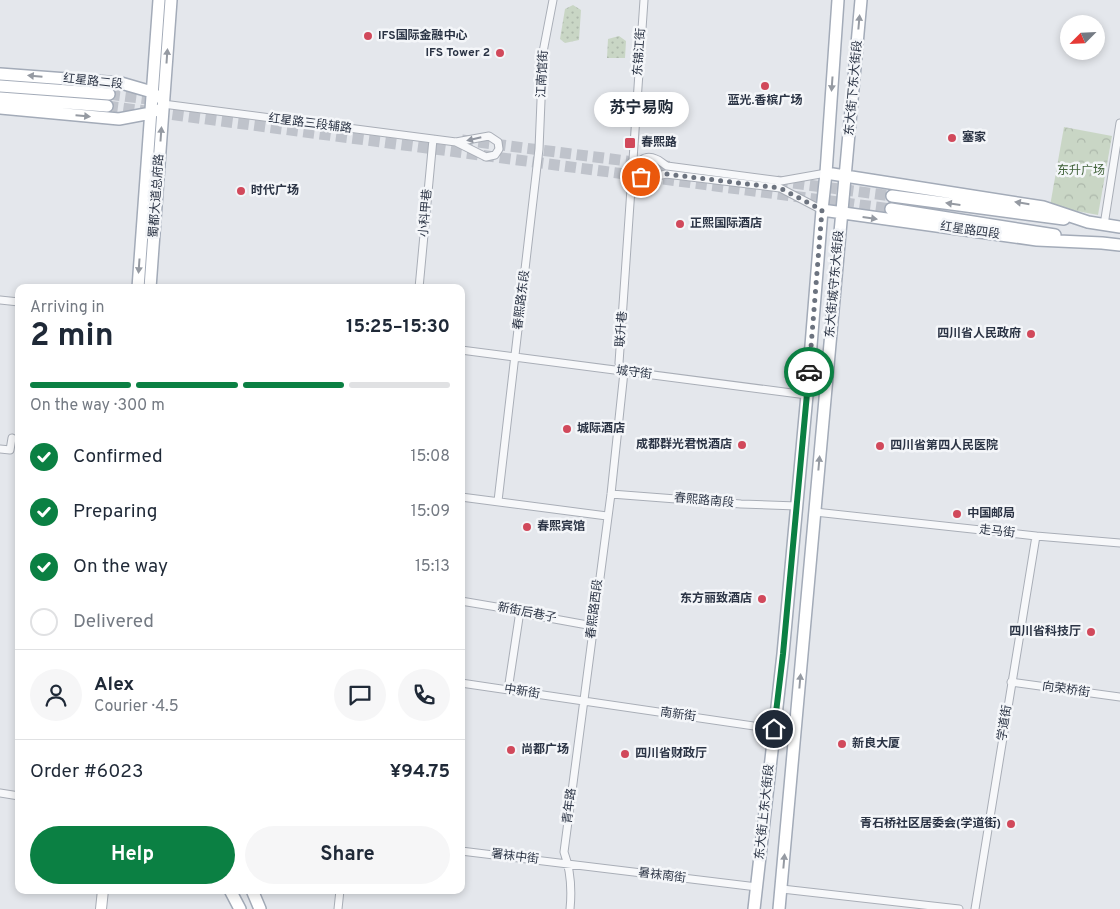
<!DOCTYPE html>
<meta charset="utf-8">
<style>
:root{--surface:#fff;--page:#f6f6f7;--text:#1f2937;--muted:#747a83;--line:#e0e1e3;--accent:#0b8043}
body{margin:0;font-family:Overpass,"Noto Sans SC",sans-serif;background:var(--page);color:var(--text);height:100vh;display:flex;flex-direction:column;font-size:19px;white-space:nowrap}
*{box-sizing:border-box;margin:0}
p{font-size:16px;color:var(--muted)}
.icon{flex:none;width:28px;height:28px;fill:none;stroke:currentColor;stroke-width:2;stroke-linecap:round;stroke-linejoin:round}
.map{position:relative;flex:1;overflow:hidden}
.panel{position:absolute;left:15px;top:284px;width:450px;height:610px;display:flex;flex-direction:column;background:var(--surface);border-radius:10px;box-shadow:0 2px 8px #0003}
.panel>*{flex:none}
.needle{width:32px;rotate:246deg}
.buttons{position:absolute;left:1060px;top:15px;display:grid;gap:10px}
.buttons a{display:grid;place-items:center;width:45px;height:45px;border-radius:50%;background:var(--surface);box-shadow:0 2px 8px #0003;font-size:25px}
.pin{position:absolute;display:grid;place-items:center;width:42px;height:42px;color:#fff;margin:-21px;border:2px solid #fff;border-radius:50%;box-shadow:0 1px 5px #0007}
.courier{position:absolute;display:grid;place-items:center;width:50px;height:50px;margin:-25px;border:4px solid #0b8043;border-radius:50%;background:#fff;color:#222;box-shadow:0 1px 6px #0007}
.bubble{position:absolute;height:35px;border-radius:18px;background:var(--surface);box-shadow:0 2px 8px #0003;font-size:16px;font-weight:700;line-height:35px;text-align:center}
.summary em{font-style:normal;font-weight:700}
.summary div{display:flex;flex-direction:column-reverse}
.summary{display:flex;align-items:center;justify-content:space-between;height:85px;padding:0 15px}
h1{font-size:32px;font-weight:700;line-height:38px}
.bar{display:grid;grid-template-columns:repeat(4,1fr);gap:8px 5px;align-content:center;height:60px;padding:0 15px}
.bar i{height:6px;border-radius:4px;background:var(--line)}
.bar .selected{background:var(--accent)}
.bar p{grid-column:span 4}
.line{display:flex;align-items:center;gap:12px;padding:0 15px;border-top:1px solid var(--line)}
.line div{flex:1}
.round{display:grid;place-items:center;flex:none;width:52px;height:52px;border-radius:26px;background:var(--page)}
ol{padding:0 15px;list-style:none}
li{display:flex;align-items:center;gap:15px;height:55px}
li p{margin-inline-start:auto}
li .icon{padding:5px;border-radius:50%;background:var(--accent);color:#fff;stroke-width:4}
li:last-child{color:var(--muted)}
li i{width:28px;height:28px;border:2px solid var(--line);border-radius:50%}
.primary-button{display:flex;gap:10px;margin-top:auto;padding:10px 15px}
.primary-button a{flex:1;height:58px;border-radius:30px;background:var(--accent);color:#fff;font-size:20px;font-weight:700;line-height:58px;text-align:center}
.primary-button a+a{background:var(--page);color:var(--text)}
.map>svg:first-child{display:block}
.park{fill:url(#park-crowns)}
.garden{fill:url(#garden-dots)}
.lines{fill:none;stroke-linecap:round;stroke-linejoin:round}
.primary-tunnel{stroke:#bfc3cb;stroke-width:11;stroke-dasharray:11 5.5;stroke-linecap:butt}
.street-casing{stroke:#a9aeb7;stroke-width:9}
.secondary-casing{stroke:#a9aeb7;stroke-width:12}
.primary-casing{stroke:#a3abb8;stroke-width:14}
.street{stroke:#f7f8fa;stroke-width:7}
.secondary{stroke:#fff;stroke-width:10}
.primary{stroke:#fff;stroke-width:11}
.oneway{fill:#959aa2}
.oneway2{fill:#9196a0}
.done{stroke:#6c737f;stroke-width:5;stroke-dasharray:0 9}
.route{stroke:#0b8043;stroke-width:6}
.poi-dot{fill:#d1495b;stroke:#f4f6f9;stroke-width:2}
.labels{text-anchor:middle;dominant-baseline:central;stroke-width:5;stroke-linejoin:round;paint-order:stroke}
.poi-label{font-size:12px;font-weight:bold;fill:#2b3445;stroke:#f4f6f9;text-anchor:start}
.street-label{font-size:12px;fill:#2b3445;stroke:#f4f6f9}
.park-label{font-size:12px;fill:#3f6138;stroke:#f4f6f9}
</style>
<div class="map">
<svg width="1120" height="909" viewBox="0 0 1120 909">
<defs>
<pattern id="park-crowns" width="20" height="18" patternUnits="userSpaceOnUse" patternTransform="scale(1.25)"><rect width="20" height="18" fill="#c9d6c5"/><path d="M2 6a3 3 0 1 1 6 0M12 15a3 3 0 1 1 6 0" fill="none" stroke="#adb8ab"/></pattern>
<pattern id="garden-dots" width="8" height="8" patternUnits="userSpaceOnUse" patternTransform="scale(1.25)"><rect width="8" height="8" fill="#c9d6c5"/><path d="M2 2h.1M6 6h.1" fill="none" stroke="#adb8ab" stroke-width="1.8" stroke-linecap="round"/></pattern>
</defs>
<rect width="100%" height="100%" fill="#e4e7ec"/>
<path class="park" d="M1064,127L1112,136L1098,215L1050,206Z"/>
<path class="garden" d="M573,5L581,10L579,40L565,43L560,39L565,9Z
M619,36L626,41L625,58H607L608,39Z"/>
<g class="lines">
<path class="primary-tunnel" d="M109,94L161,101
M107,106L891,209
M462,140L674,167
M777,181L892,196"/>
<defs>
<path id="street" d="M163,104L456,142L489,136L498,142L499,149L495,155L486,157L456,142
M822,210L780,188L666,174L646,179L638,173C634,162 645,154 656,159C660,160 663,164 667,166L781,181L826,173
M1104,225L1120,123
M419,288L433,139
M0,300L19,302
M461,350L807,395
M0,449L10,450L12,438
M611,494L741,504L797,506
M461,497L607,516
M498,501L539,149L543,52L553,0
M815,512L1036,536L1120,543
M461,601L520,611L527,614L593,626
M1011,682L1120,697
M461,683L774,729
M508,690L520,611
M0,793L19,796
M461,851L757,887
M782,889L959,909
M338,909L340,890
M570,909C572,889 571,871 564,852L611,494L624,372L619,363L644,0
M975,909L1036,536"/>
<path id="secondary" d="M101,909L103,890"/>
<path id="primary" d="M0,74L121,83L152,92L157,97
M0,86L109,94
M0,98L107,106
M0,108L119,119L151,113L156,110
M826,173L1043,207L1088,222L1120,227
M892,196L1064,219
M891,209L1055,235
M822,210L1037,240L1102,243L1120,245
M138,288L159,0
M150,288L171,0
M230,890L240,909
M252,890L260,909
M754,909L783,654L807,395L822,210L826,173L838,0
M779,909L861,0"/>
</defs>
<use href="#street" class="street-casing"/>
<use href="#secondary" class="secondary-casing"/>
<use href="#primary" class="primary-casing"/>
<use href="#street" class="street"/>
<use href="#secondary" class="secondary"/>
<use href="#primary" class="primary"/>
</g>
<defs><path id="oneway-solid" d="M-6-.8H1V-3.2L6.5 0L1 3.2V.8H-6Z" transform="scale(1.25)"/></defs>
<g class="oneway">
<use href="#oneway-solid" transform="translate(859 22) rotate(-85)"/>
<use href="#oneway-solid" transform="translate(167 56) rotate(-86)"/>
<use href="#oneway-solid" transform="translate(35 76) rotate(-175)"/>
<use href="#oneway-solid" transform="translate(832 84) rotate(94)"/>
<use href="#oneway-solid" transform="translate(83 116) rotate(5)"/>
<use href="#oneway-solid" transform="translate(161 134) rotate(-86)"/>
<use href="#oneway-solid" transform="translate(1022 203) rotate(-171)"/>
<use href="#oneway-solid" transform="translate(953 204) rotate(-172)"/>
<use href="#oneway-solid" transform="translate(870 218) rotate(8)"/>
<use href="#oneway-solid" transform="translate(139 266) rotate(94)"/>
<use href="#oneway-solid" transform="translate(819 463) rotate(-85)"/>
<use href="#oneway-solid" transform="translate(800 681) rotate(-85)"/>
<use href="#oneway-solid" transform="translate(784 861) rotate(-85)"/>
</g>
<use class="oneway2" href="#oneway-solid" transform="translate(474 139) rotate(167)"/>
<g class="lines">
<path class="done" d="M641,177L650,179L666,174L780,188L822,210L809,372"/>
<path class="route" d="M774,729L783,654L809,372"/>
</g>
<g class="poi-dot">
<circle cx="368" cy="36" r="5"/>
<circle cx="500" cy="53" r="5"/>
<circle cx="765" cy="86" r="5"/>
<circle cx="952" cy="138" r="5"/>
<rect x="624" y="137" width="12" height="12" rx="2.5"/>
<circle cx="241" cy="191" r="5"/>
<circle cx="680" cy="224" r="5"/>
<circle cx="1031" cy="334" r="5"/>
<circle cx="567" cy="429" r="5"/>
<circle cx="742" cy="445" r="5"/>
<circle cx="880" cy="446" r="5"/>
<circle cx="957" cy="514" r="5"/>
<circle cx="527" cy="527" r="5"/>
<circle cx="762" cy="599" r="5"/>
<circle cx="1091" cy="632" r="5"/>
<circle cx="842" cy="744" r="5"/>
<circle cx="511" cy="750" r="5"/>
<circle cx="625" cy="754" r="5"/>
<circle cx="1011" cy="824" r="5"/>
</g>
<g class="labels">
<g class="poi-label">
<text x="378" y="36">IFS国际金融中心</text>
<text x="490" y="53" text-anchor="end">IFS Tower 2</text>
<text x="765" y="101" text-anchor="middle">蓝光.香槟广场</text>
<text x="962" y="138">塞家</text>
<text x="641" y="143">春熙路</text>
<text x="251" y="191">时代广场</text>
<text x="690" y="224">正熙国际酒店</text>
<text x="1021" y="334" text-anchor="end">四川省人民政府</text>
<text x="577" y="429">城际酒店</text>
<text x="732" y="445" text-anchor="end">成都群光君悦酒店</text>
<text x="890" y="446">四川省第四人民医院</text>
<text x="967" y="514">中国邮局</text>
<text x="537" y="527">春熙宾馆</text>
<text x="752" y="599" text-anchor="end">东方丽致酒店</text>
<text x="1081" y="632" text-anchor="end">四川省科技厅</text>
<text x="852" y="744">新良大厦</text>
<text x="521" y="750">尚都广场</text>
<text x="635" y="754">四川省财政厅</text>
<text x="1001" y="824" text-anchor="end">青石桥社区居委会(学道街)</text>
</g>
<g class="street-label">
<text transform="translate(640 52) rotate(-86)">东锦江街</text>
<text transform="translate(543 74) rotate(-87)">江南馆街</text>
<text transform="translate(93 82) rotate(6)">红星路二段</text>
<text transform="translate(854 88) rotate(-85)">东大街下东大街段</text>
<text transform="translate(310 124) rotate(7)">红星路三段辅路</text>
<text transform="translate(157 196) rotate(-86)">蜀都大道总府路</text>
<text transform="translate(426 213) rotate(-85)">小科甲巷</text>
<text transform="translate(970 231) rotate(8)">红星路四段</text>
<text transform="translate(835 284) rotate(-85)">东大街城守东大街段</text>
<text transform="translate(522 300) rotate(-83)">春熙路东段</text>
<text transform="translate(622 329) rotate(-86)">联升巷</text>
<text transform="translate(634 373) rotate(7)">城守街</text>
<text transform="translate(704 501) rotate(5)">春熙路南段</text>
<text transform="translate(997 532) rotate(6)">走马街</text>
<text transform="translate(595 609) rotate(-83)">春熙路西段</text>
<text transform="translate(527 613) rotate(11)">新街后巷子</text>
<text transform="translate(1066 690) rotate(8)">向荣桥街</text>
<text transform="translate(522 692) rotate(9)">中新街</text>
<text transform="translate(678 715) rotate(8)">南新街</text>
<text transform="translate(1005 723) rotate(-81)">学道街</text>
<text transform="translate(570 806) rotate(-83)">青年路</text>
<text transform="translate(765 812) rotate(-84)">东大街上东大街段</text>
<text transform="translate(515 857) rotate(7)">署袜中街</text>
<text transform="translate(662 876) rotate(7)">暑袜南街</text>
</g>
<g class="park-label">
<text x="1081" y="171">东升广场</text>
</g>
</g>
</svg>
<div class="buttons">
<a><svg class="needle" viewBox="-14 -14 28 28"><path d="M0-13l5 13h-10z" fill="#e53935"/><path d="M0 13l5-13h-10z" fill="#747a83"/></svg></a>
</div>
<div class="pin" style="left:641px;top:177px;background:#ea580c"><svg class="icon" aria-label="bag" viewBox="0 0 24 24"><path d="M5 8h14l-1 12H6zM9 8a3 3 0 0 1 6 0"/></svg></div>
<div class="pin" style="left:774px;top:729px;background:#1f2937"><svg class="icon" aria-label="home" viewBox="0 0 24 24"><path d="M3 11l9-7 9 7M6 9v11h12V9"/></svg></div>
<div class="courier" style="left:809px;top:372px"><svg class="icon" aria-label="car" viewBox="0 0 24 24"><path d="M5 17H2v-5l4-1 3-4h7l3 4 3 1v5h-3M9 17h6M6 11h13"/><circle cx="7" cy="17" r="2"/><circle cx="17" cy="17" r="2"/></svg></div>
<div class="bubble" style="left:594px;top:92px;width:95px">苏宁易购</div>
<section class="panel">
<div class="summary"><div><h1>2 min</h1><p>Arriving in</p></div><em>15:25–15:30</em></div>
<div class="bar"><i class="selected"></i><i class="selected"></i><i class="selected"></i><i></i><p>On the way · 300 m</p></div>
<ol>
<li><svg class="icon" aria-label="check" viewBox="0 0 24 24"><path d="M5 12l5 5 9-10"/></svg>Confirmed<p>15:08</p></li>
<li><svg class="icon" aria-label="check" viewBox="0 0 24 24"><path d="M5 12l5 5 9-10"/></svg>Preparing<p>15:09</p></li>
<li><svg class="icon" aria-label="check" viewBox="0 0 24 24"><path d="M5 12l5 5 9-10"/></svg>On the way<p>15:13</p></li>
<li><i></i>Delivered</li>
</ol>
<div class="line" style="height:90px"><a class="round"><svg class="icon" aria-label="person" viewBox="0 0 24 24"><circle cx="12" cy="8" r="4"/><path d="M4 21q1-7 8-7t8 7"/></svg></a><div><b>Alex</b><p>Courier · 4.5</p></div><a class="round"><svg class="icon" aria-label="chat" viewBox="0 0 24 24"><path d="M4 5h16v11H9l-5 4z"/></svg></a><a class="round"><svg class="icon" aria-label="phone" viewBox="0 0 24 24"><path d="M5 4h4l2 5-3 2q2 4 5 5l2-3 5 2v4C11 20 4 13 5 4z"/></svg></a></div>
<div class="line" style="height:65px"><div>Order #6023</div><b>¥94.75</b></div>
<div class="primary-button"><a>Help</a><a>Share</a></div>
</section>
</div>
